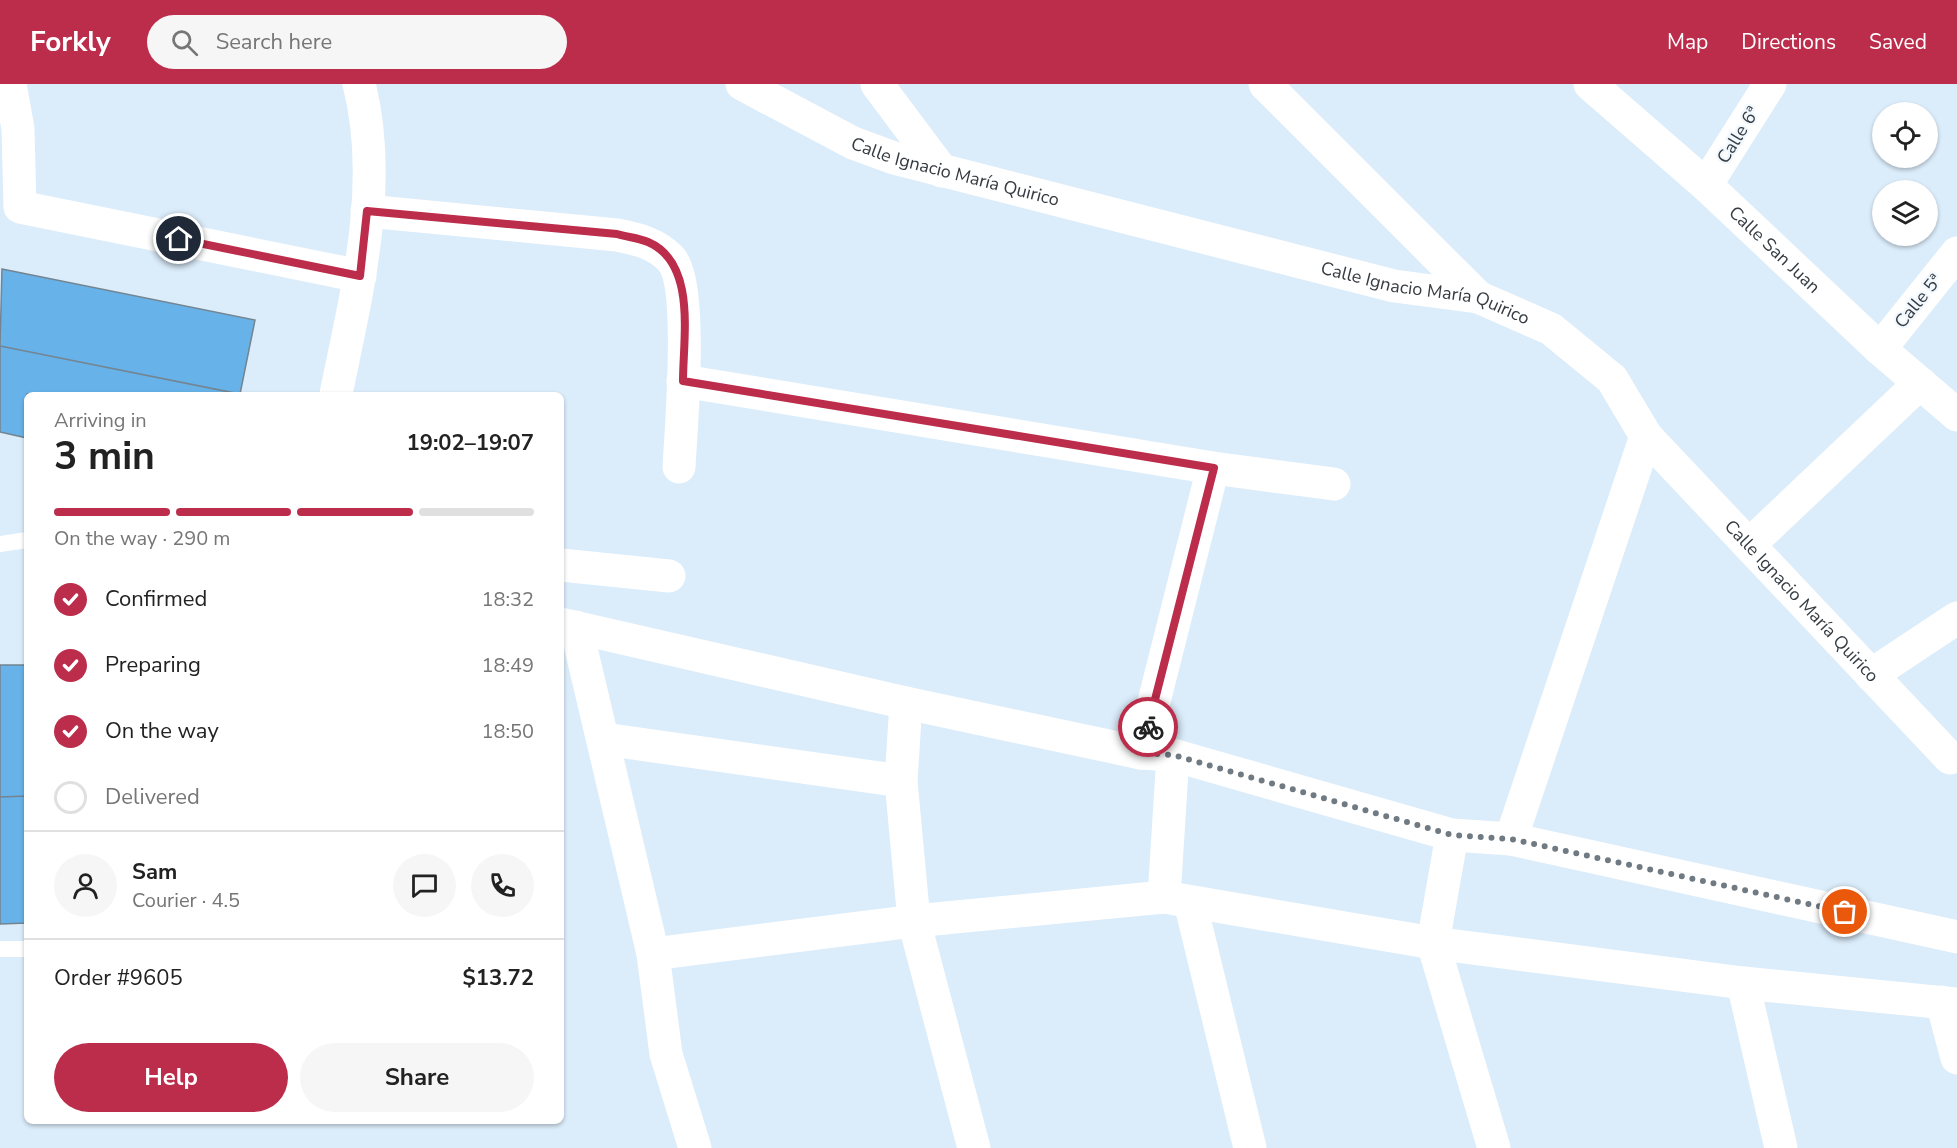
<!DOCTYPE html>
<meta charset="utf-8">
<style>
:root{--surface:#fff;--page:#f6f6f6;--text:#222;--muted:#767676;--line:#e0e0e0;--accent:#bc2c4b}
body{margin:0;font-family:"Nunito Sans",sans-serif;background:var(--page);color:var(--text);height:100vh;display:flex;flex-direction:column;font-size:22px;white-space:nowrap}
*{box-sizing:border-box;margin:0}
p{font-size:20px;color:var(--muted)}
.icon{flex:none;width:33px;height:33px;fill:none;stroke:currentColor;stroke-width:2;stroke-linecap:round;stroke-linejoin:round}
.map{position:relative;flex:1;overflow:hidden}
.side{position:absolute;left:24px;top:308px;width:540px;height:732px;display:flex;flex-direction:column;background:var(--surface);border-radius:9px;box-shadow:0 2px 4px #0004}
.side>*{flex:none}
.controls{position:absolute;left:1872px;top:18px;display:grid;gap:12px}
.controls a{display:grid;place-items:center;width:66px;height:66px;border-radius:50%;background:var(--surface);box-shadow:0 2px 4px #0004;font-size:30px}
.pin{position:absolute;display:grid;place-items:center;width:51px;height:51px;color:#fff;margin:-26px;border:3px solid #fff;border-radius:50%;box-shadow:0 2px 6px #0007}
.courier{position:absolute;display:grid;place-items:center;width:60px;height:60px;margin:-30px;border:4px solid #bc2c4b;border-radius:50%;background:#fff;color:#222;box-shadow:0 2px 8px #0007}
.summary em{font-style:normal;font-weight:700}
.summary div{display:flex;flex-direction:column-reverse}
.summary{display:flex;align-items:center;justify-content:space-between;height:102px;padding:0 30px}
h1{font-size:39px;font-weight:700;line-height:45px}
.bar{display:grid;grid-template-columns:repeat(4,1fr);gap:9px 6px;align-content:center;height:72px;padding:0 30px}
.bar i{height:8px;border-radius:4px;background:var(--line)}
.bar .selected{background:var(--accent)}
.bar p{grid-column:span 4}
.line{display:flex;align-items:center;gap:15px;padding:0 30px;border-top:2px solid var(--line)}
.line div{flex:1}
.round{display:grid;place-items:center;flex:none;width:63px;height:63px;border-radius:32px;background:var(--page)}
ol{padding:0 30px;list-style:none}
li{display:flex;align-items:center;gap:18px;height:66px}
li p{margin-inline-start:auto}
li .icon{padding:6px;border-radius:50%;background:var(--accent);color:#fff;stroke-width:4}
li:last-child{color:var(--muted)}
li i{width:33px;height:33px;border:3px solid var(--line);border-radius:50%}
.action{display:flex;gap:12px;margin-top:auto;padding:12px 30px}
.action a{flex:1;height:69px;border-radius:36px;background:var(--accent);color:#fff;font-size:24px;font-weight:700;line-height:69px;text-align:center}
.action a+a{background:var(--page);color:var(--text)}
header{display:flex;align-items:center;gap:36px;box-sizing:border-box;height:84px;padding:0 30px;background:var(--accent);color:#fff}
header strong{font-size:28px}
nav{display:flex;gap:33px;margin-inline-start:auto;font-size:21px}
.search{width:420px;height:54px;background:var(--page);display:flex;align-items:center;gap:15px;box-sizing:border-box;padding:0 21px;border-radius:33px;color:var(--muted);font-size:22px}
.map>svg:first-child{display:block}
.building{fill:#67b3e9;stroke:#748491;stroke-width:1.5}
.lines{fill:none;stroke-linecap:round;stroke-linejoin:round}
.lane{stroke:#fff;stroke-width:16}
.street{stroke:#fff;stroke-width:33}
.done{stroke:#707a82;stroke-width:6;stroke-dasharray:0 10.8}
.route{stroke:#bc2c4b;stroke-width:8}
.labels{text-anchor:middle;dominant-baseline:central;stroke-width:4.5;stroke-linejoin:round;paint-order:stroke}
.street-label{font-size:18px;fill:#363c42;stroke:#f1f8fe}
</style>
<header>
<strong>Forkly</strong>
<div class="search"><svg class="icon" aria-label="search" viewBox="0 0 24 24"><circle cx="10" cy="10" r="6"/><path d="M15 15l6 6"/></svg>Search here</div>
<nav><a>Map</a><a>Directions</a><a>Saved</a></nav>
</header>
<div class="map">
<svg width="1957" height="1064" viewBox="0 0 1957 1064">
<rect width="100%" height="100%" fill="#dbecfa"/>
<path class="building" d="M2,185L255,236L240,310L0,262Z
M0,262L239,310H27V354L0,348Z
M0,581H27V712L0,713Z
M27,712V839L0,840V713Z"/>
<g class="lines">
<path class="lane" d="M0,460L27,456
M0,865H27"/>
<g class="street">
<path d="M10,0L18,45L20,123L360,192"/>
<path id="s1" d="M742,0L853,59L894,74L1394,202L1478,213L1551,245L1612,295L1646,352L1950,674"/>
<path d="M877,0L942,87"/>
<path d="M1265,0L1478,213"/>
<path id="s2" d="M1590,0L1706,101L1880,265L1957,331"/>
<path d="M1706,101L1770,0"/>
<path d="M367,127L617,151C637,155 655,159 670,174C694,198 681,345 679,383"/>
<path d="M1880,265L1957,169"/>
<path d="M683,297L1213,384L1334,400"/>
<path d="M336,310C356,211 385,101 359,0"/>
<path d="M1749,461L1920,299"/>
<path d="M561,481L669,492"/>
<path d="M561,540L906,619L1141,669L1173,671L1452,751L1511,755L1957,853"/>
<path d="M576,543L653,870L666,970L695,1064"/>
<path d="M1871,591L1957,534"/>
<path d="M906,619L901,697L914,837L974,1064"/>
<path d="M604,655L901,697"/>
<path d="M1141,669L1213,384"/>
<path d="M1452,751L1433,859L1494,1064"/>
<path d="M1511,755L1646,352"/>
<path d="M1164,813L1173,671"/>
<path d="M1190,818L1250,1064"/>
<path d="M653,870L914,837L1164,813L1433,859L1743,899L1957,920"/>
<path d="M1743,899L1781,1064"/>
<path d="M1942,918L1957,974"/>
</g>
</g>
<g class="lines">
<path class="done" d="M1148,643L1141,669L1173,671L1452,751L1511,755L1845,828"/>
<path class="route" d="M179,155L360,192L367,127L617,150C627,153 639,154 648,158C697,179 683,254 683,297L1214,384L1148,643"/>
</g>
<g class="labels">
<g class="street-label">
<text transform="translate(1738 51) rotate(-58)">Calle 6ª</text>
<text stroke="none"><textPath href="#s1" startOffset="232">Calle Ignacio María Quirico</textPath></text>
<text stroke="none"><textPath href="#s2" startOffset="248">Calle San Juan</textPath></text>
<text stroke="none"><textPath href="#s1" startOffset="718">Calle Ignacio María Quirico</textPath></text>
<text transform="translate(1918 217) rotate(-51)">Calle 5ª</text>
<text stroke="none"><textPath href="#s1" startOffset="1222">Calle Ignacio María Quirico</textPath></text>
</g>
</g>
</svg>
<div class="controls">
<a><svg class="icon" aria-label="locate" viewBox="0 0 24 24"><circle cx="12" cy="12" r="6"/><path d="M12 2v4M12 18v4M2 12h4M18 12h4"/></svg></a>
<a><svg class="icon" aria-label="layers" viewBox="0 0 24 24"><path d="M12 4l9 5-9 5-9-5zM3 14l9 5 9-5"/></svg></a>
</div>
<div class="pin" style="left:1845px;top:828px;background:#ea580c"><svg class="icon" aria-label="bag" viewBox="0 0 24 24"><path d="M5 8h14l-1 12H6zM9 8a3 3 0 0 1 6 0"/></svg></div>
<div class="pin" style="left:179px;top:155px;background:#1f2937"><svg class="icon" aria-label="home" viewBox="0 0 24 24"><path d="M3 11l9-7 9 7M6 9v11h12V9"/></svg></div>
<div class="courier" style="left:1148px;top:643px"><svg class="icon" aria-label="bike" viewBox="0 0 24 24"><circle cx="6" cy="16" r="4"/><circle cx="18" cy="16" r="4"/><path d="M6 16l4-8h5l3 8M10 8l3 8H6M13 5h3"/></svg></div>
<section class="side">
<div class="summary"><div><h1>3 min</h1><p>Arriving in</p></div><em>19:02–19:07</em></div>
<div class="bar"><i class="selected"></i><i class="selected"></i><i class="selected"></i><i></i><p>On the way · 290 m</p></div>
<ol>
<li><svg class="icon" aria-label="check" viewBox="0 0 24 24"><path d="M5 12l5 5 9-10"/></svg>Confirmed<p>18:32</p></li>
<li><svg class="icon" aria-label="check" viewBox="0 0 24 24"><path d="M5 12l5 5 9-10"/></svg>Preparing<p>18:49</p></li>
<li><svg class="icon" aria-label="check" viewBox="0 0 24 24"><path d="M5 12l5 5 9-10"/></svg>On the way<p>18:50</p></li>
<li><i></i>Delivered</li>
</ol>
<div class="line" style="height:108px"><a class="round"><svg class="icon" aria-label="person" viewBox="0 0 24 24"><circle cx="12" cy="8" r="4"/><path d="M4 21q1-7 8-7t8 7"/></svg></a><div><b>Sam</b><p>Courier · 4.5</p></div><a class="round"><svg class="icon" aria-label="chat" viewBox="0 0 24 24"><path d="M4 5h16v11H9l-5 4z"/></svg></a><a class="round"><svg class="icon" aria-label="phone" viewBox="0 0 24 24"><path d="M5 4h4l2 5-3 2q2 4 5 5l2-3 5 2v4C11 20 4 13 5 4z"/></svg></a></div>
<div class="line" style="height:78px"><div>Order #9605</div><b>$13.72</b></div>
<div class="action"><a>Help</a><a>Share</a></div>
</section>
</div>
